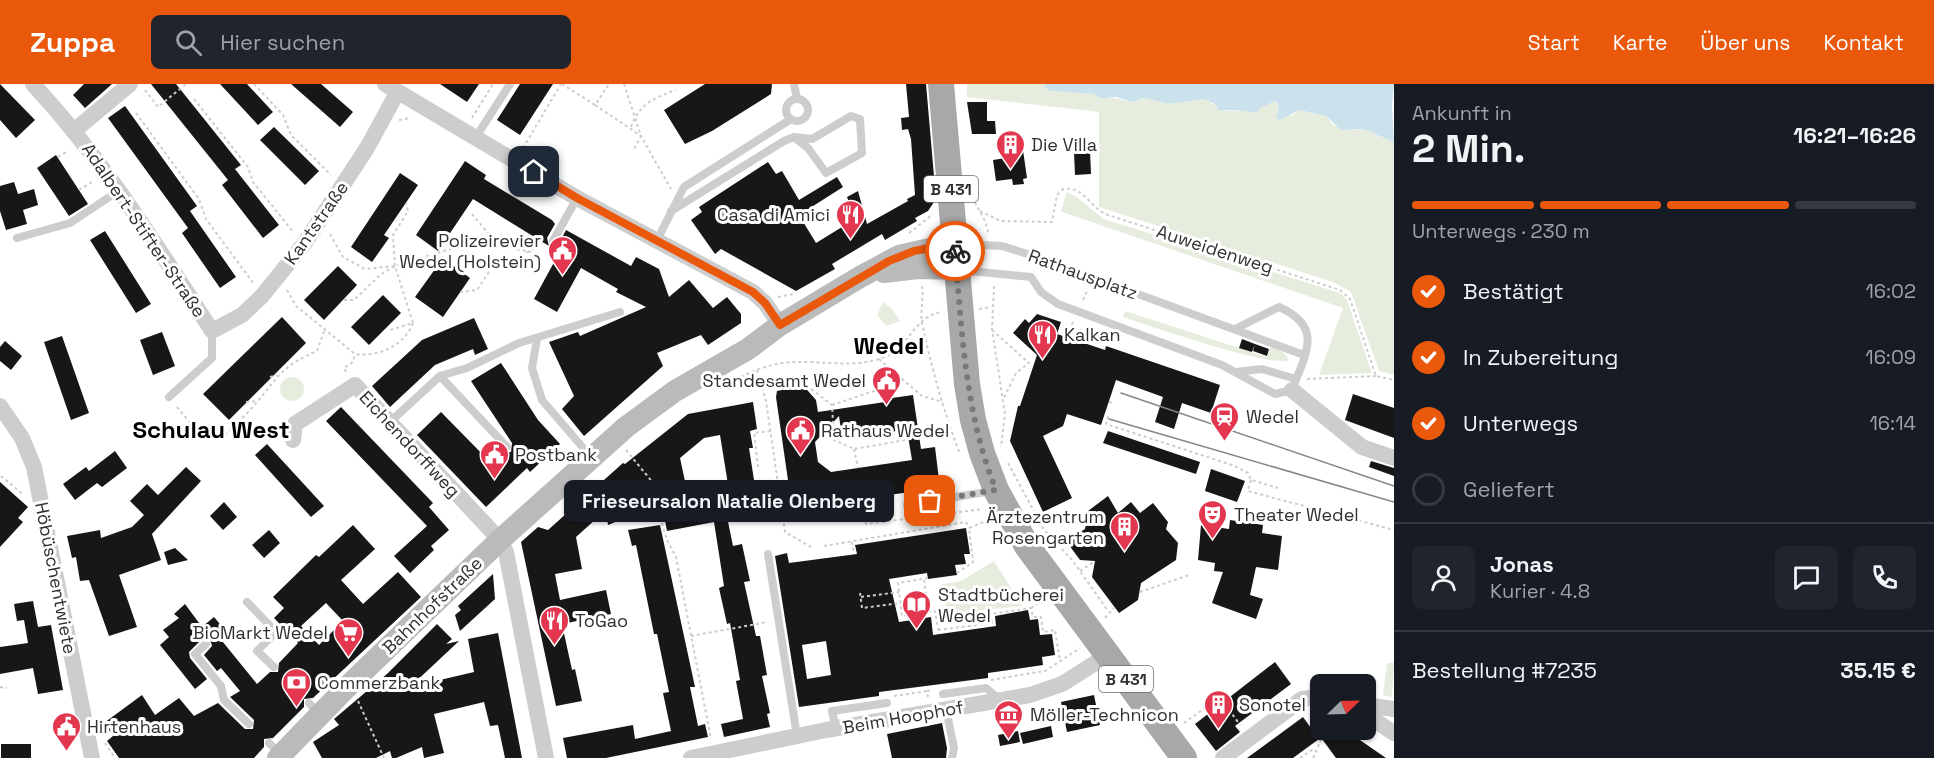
<!DOCTYPE html>
<html lang="de">
<meta charset="utf-8">
<style>
:root{--surface:#171b24;--page:#20242c;--text:#f1f3f6;--muted:#9ea1a6;--line:#363941;--accent:#ea580c}
body{margin:0;font-family:"Space Grotesk",sans-serif;background:var(--page);color:var(--text);height:100vh;display:flex;flex-direction:column;font-size:22px;white-space:nowrap}
*{box-sizing:border-box;margin:0}
p{font-size:20px;color:var(--muted)}
.icon{flex:none;width:33px;height:33px;fill:none;stroke:currentColor;stroke-width:2;stroke-linecap:round;stroke-linejoin:round}
.map{position:relative;flex:1;overflow:hidden}
.panel{display:flex;flex-direction:column;background:var(--surface);width:540px}
.panel>*{flex:none}
.needle{width:39px;rotate:67deg}
.buttons{position:absolute;left:1310px;top:590px;display:grid;gap:12px}
.buttons a{display:grid;place-items:center;width:66px;height:66px;border-radius:9px;background:var(--surface);box-shadow:0 2px 4px #0004;font-size:30px}
.pin{position:absolute;display:grid;place-items:center;width:51px;height:51px;color:#fff;margin:-26px;border-radius:12px;box-shadow:0 3px 9px #0006}
.courier{position:absolute;display:grid;place-items:center;width:60px;height:60px;margin:-30px;border:4px solid #ea580c;border-radius:50%;background:#fff;color:#222;box-shadow:0 2px 8px #0007}
.bubble{position:absolute;height:42px;border-radius:9px;background:var(--surface);box-shadow:0 2px 4px #0004;font-size:20px;font-weight:700;line-height:42px;text-align:center}
.summary em{font-style:normal;font-weight:700}
.summary div{display:flex;flex-direction:column-reverse}
.summary{display:flex;align-items:center;justify-content:space-between;height:102px;padding:0 18px}
h1{font-size:39px;font-weight:700;line-height:45px}
.bar{display:grid;grid-template-columns:repeat(4,1fr);gap:9px 6px;align-content:center;height:72px;padding:0 18px}
.bar i{height:8px;border-radius:4px;background:var(--line)}
.bar .current{background:var(--accent)}
.bar p{grid-column:span 4}
.line{display:flex;align-items:center;gap:15px;padding:0 18px;border-top:2px solid var(--line)}
.line div{flex:1}
.round{display:grid;place-items:center;flex:none;width:63px;height:63px;border-radius:9px;background:var(--page)}
ol{padding:0 18px;list-style:none}
li{display:flex;align-items:center;gap:18px;height:66px}
li p{margin-inline-start:auto}
li .icon{padding:6px;border-radius:50%;background:var(--accent);color:#fff;stroke-width:4}
li:last-child{color:var(--muted)}
li i{width:33px;height:33px;border:3px solid var(--line);border-radius:50%}
header{display:flex;align-items:center;gap:36px;box-sizing:border-box;height:84px;padding:0 30px;background:var(--accent);color:#fff}
header strong{font-size:28px}
nav{display:flex;gap:33px;margin-inline-start:auto;font-size:21px}
.search{width:420px;height:54px;background:var(--page);display:flex;align-items:center;gap:15px;box-sizing:border-box;padding:0 21px;border-radius:9px;color:var(--muted);font-size:22px}
main{display:flex;flex:1;min-height:0}
.map>svg:first-child{display:block}
.green{fill:#e7edde}
.water{fill:#cbe1ec}
.building{fill:#171717;fill-rule:evenodd}
.lines{fill:none;stroke-linecap:round;stroke-linejoin:round}
.path{stroke:#cdcdcd;stroke-width:2;stroke-dasharray:3 3;stroke-linecap:butt}
.lane{stroke:#cdcdcd;stroke-width:8}
.street{stroke:#cdcdcd;stroke-width:16}
.secondary{stroke:#bababa;stroke-width:22}
.primary{stroke:#a8a8a8;stroke-width:26}
.tram{stroke:#858585;stroke-width:1.5}
.done{stroke:#787878;stroke-width:6;stroke-dasharray:0 10.8}
.route{stroke:#ea580c;stroke-width:8}
.labels{text-anchor:middle;dominant-baseline:central;stroke-width:6;stroke-linejoin:round;paint-order:stroke}
.shield{fill:#fff;stroke:#6e6e6e;stroke-width:1.5}
.shield-label{font-size:16px;font-weight:bold;fill:#303030}
.poi-label{font-size:18px;fill:#303030;stroke:#fff;text-anchor:start}
.street-label{font-size:18px;fill:#303030;stroke:#fff}
.district-label{font-size:24px;font-weight:bold;fill:#000;stroke:#fff}
</style>
<header>
<strong>Zuppa</strong>
<div class="search"><svg class="icon" aria-label="search" viewBox="0 0 24 24"><circle cx="10" cy="10" r="6"/><path d="M15 15l6 6"/></svg>Hier suchen</div>
<nav><a>Start</a><a>Karte</a><a>Über uns</a><a>Kontakt</a></nav>
</header>
<main>
<div class="map">
<svg width="1394" height="674" viewBox="0 0 1394 674">
<rect width="100%" height="100%" fill="#fff"/>
<path class="green" d="M967,0H1045V4L1050,7L1094,10L1131,18L1144,14L1168,20L1203,15L1215,21L1219,27H1252L1275,17L1279,21L1277,28L1291,32L1300,26L1326,32L1333,41L1351,46L1363,45L1394,58V291L1379,287L1351,208L1333,198L1099,123V28L967,13Z
M1067,108C1083,116 1090,125 1104,135L1340,209L1347,216L1372,289L1319,291L1343,224L1068,130L1061,127Z
M883,218L893,226L900,237L886,242L877,231Z
M1125,227L1267,273L1271,262L1283,268L1289,276C1274,285 1147,241 1123,233Z
M280 305a12 12 0 1 1 24 0a12 12 0 1 1-24 0Z
M994,477L1022,522L947,530L942,500L961,497Z
M1387,579H1394L1392,613L1383,611Z"/>
<path class="water" d="M1045,0H1394L1392,21L1394,58L1363,45L1341,46L1326,32L1300,26L1279,36L1276,33L1279,21L1275,17L1260,24L1257,29C1252,27 1226,25 1219,27L1215,20L1203,15L1168,20L1144,14L1131,18L1116,13L1100,14L1094,10L1050,7L1045,4Z"/>
<path class="building" d="M0,0L35,36L16,54L0,36Z
M84,0H112L85,24L73,11Z
M151,0H176L241,81L235,85L279,141L263,154L222,101L228,96Z
M220,0H247L273,28L258,41Z
M291,0H321L353,28L340,43Z
M440,0H479L467,18Z
M520,0H553L520,51L497,36Z
M705,0H772L771,10L712,47L685,60L664,26Z
M906,0H926L936,115L928,127L915,134L917,137L885,156L882,150L832,180L835,185L796,207L721,165L715,170L691,136L702,128L699,123L768,78L776,90L782,87L799,116L837,93L843,103L799,131L816,159L855,135L847,113L858,107L867,140L908,117L907,115L915,111L911,55L908,45L902,46L901,34L909,33Z
M967,18H987V37H995L996,50H972Z
M125,22L197,122L190,127L236,193L220,204L182,149L188,144L108,34Z
M274,43L319,87L305,101L260,56Z
M1023,66L1027,94L1023,95L1024,100L1013,101L1012,95L996,97L993,76L1006,74L1005,69Z
M1090,67L1091,90L1075,91L1074,68Z
M56,71L88,120L69,132L37,84Z
M465,77L486,91L484,95L552,136L555,140L547,154L549,162L473,115L438,167L416,151Z
M400,89L418,101L384,151L389,154L372,178L351,163Z
M14,98L18,110L34,105L38,121L23,126L27,140L6,146L0,127V102Z
M566,146L631,182L636,173L659,185L669,213L689,196L713,224L727,213L741,230V239L708,261L701,251L657,269L663,282L584,352L562,325L574,312L549,258L578,248L580,252L646,223L616,208L618,205L581,184L557,228L534,215L558,171L551,163L558,161Z
M105,147L151,220L136,229L90,156Z
M443,174L470,194L443,233L415,213Z
M338,182L357,201L324,236L304,216Z
M383,211L401,229L369,261L351,243Z
M1037,230L1061,238L1057,250L1105,266L1106,262L1220,301L1211,329L1182,319L1174,345L1155,338L1163,313L1116,296L1101,341L1067,330L1063,342L1043,352L1072,414L1043,428L1010,357L1018,322H1020L1037,271L1013,249L1025,235L1029,239Z
M282,233L306,259L229,336L203,310Z
M474,234L488,265L475,271L473,265L435,281L390,323L372,302L422,256Z
M162,248L175,282L153,291L140,256Z
M62,252L89,329L71,336L44,258Z
M1242,255L1255,260L1252,268L1239,264Z
M5,257L22,272L11,286L0,277V263Z
M1255,260L1269,265L1267,272L1253,267Z
M501,279L538,336L560,360L530,388L527,384L486,423L417,351L441,328L491,379L503,368H511L512,359L471,297Z
M801,299L816,316L818,328L885,318V315L913,311L921,365L935,363L940,404L852,416L854,432L809,438L806,415L791,417L776,313L777,307L782,306L781,302ZM839,332L842,353L907,346L912,376L831,388L818,378L815,358Z
M1353,310L1394,324V354L1345,336Z
M753,318L757,345L750,347L753,364H749L757,415L731,419L720,351L704,354L680,374L692,430L725,423L733,462L742,460L750,497L744,498L756,552H760L767,591L762,592L770,629L767,630L770,643L724,653L721,640L743,635L736,597L740,596L730,539L727,540L719,504L724,502L714,438L667,447L658,401L625,434L608,441L606,426L576,453L582,485L555,490L560,516L606,506L611,530L562,540L572,586L575,585L582,617L556,622L521,458L538,443L548,446L623,379L625,380L688,330Z
M341,323L433,419L429,423L449,446L431,462L434,466L410,489L394,472L427,442L326,337Z
M1108,347L1200,378L1196,390L1103,359Z
M267,360L324,422L311,433L255,371Z
M115,367L127,384L102,403L97,399L75,416L63,400L86,383L89,387Z
M1371,377L1394,384V392L1369,383Z
M186,383L201,397L152,450L161,476L119,491L137,543L109,552L89,496L80,497L76,473L72,474L67,452L100,446L101,454L132,443L144,431L130,417L147,400L158,411Z
M1211,385L1245,397L1237,418L1205,407Z
M0,398L28,423L18,434L23,438L0,463Z
M1108,412L1118,429L1131,418L1140,429L1153,419L1168,438L1166,445L1178,459L1176,476L1141,499L1138,516L1119,529L1092,493L1095,477L1080,476L1066,457L1085,445L1088,427Z
M224,418L237,433L223,446L210,432Z
M1230,436L1263,441L1262,449L1282,452L1278,486L1256,483L1250,511L1263,515L1256,535L1212,519L1223,488L1214,487L1215,479L1198,476L1201,441L1229,445Z
M353,441L375,465L341,496L363,520L398,488L421,513L313,614L304,615V623L273,654L264,655V663L254,674H119L107,657L113,652L104,639L142,611L155,631L179,614L194,632L218,619L245,645H253L254,636L230,613L240,607L221,584L217,587L204,571L212,562L210,555H202L189,568L190,574L207,595L195,605L160,561L169,553L163,546L179,534L174,530L185,520L202,543L214,533L225,546L218,552L257,600L270,588H278L279,579L298,559L274,534L284,524L273,513L316,471L319,473ZM326,519L343,537L319,561L301,542Z
M660,441L695,603H690L698,642L705,640L708,653L606,674H567L563,654L633,641L635,655L671,647L663,609L669,608L657,550H654L636,461L632,462L628,446Z
M966,444L970,470H964L966,480L955,481L957,491L928,495L927,489L889,495L899,538L931,533L933,551L996,542L995,532L1028,526L1030,536L1038,535L1040,551L1052,550L1055,571L1042,573L1043,581L988,589V594L879,608V612L799,623L775,472L787,469L789,479L857,470L855,461ZM826,557L831,591L807,595L802,561Z
M269,446L280,459L264,474L252,461Z
M175,464L188,476L168,481L164,468Z
M493,490L495,515L460,547L455,531L461,526L458,522Z
M33,517L38,543L51,541L63,606L38,610L33,584L0,590V563L28,559L24,536L17,537L14,520Z
M437,540L452,555L446,560L459,557L410,603L474,588L468,555L498,549L522,674H505L498,641L490,642L484,618L434,630L444,669L424,674L422,663L396,674H392L390,667L376,674H322L313,658L339,641L334,635L387,590Z
M1275,578L1291,600L1235,642L1240,648L1216,667L1195,640Z
M1094,611L1100,641L1067,648L1061,618Z
M1303,633L1319,655L1293,674H1247Z
M942,639L947,664L946,674H892L887,650Z
M1051,642L1053,653L1023,660L1020,649Z
M1335,645H1344L1386,674H1336L1322,655Z
M1018,647L1020,658L1000,662L998,651Z
M1,660H31V674H1Z"/>
<g class="lines">
<path class="path" d="M254,0L283,31L291,51L331,91
M562,0L595,21L609,0
M624,0L641,52L633,67
M145,6L158,23L186,0
M194,15L248,83L253,98L294,149
M595,21L641,52L671,105
M136,29L199,115L206,135L254,200
M472,34L493,0
M399,36L411,34
M631,43C640,19 654,14 676,6
M523,64L561,0
M58,73L68,67
M79,106L92,98
M972,113L985,137L989,151
M980,127L1001,137L1052,138L1057,111L1063,105C1084,102 1089,122 1105,130L1340,206L1350,215L1376,292L1394,296
M472,130L499,162L531,168
M909,149L933,130
M330,150L343,173L365,185L395,182L450,165L499,162
M395,182L393,151L408,127L406,119
M922,202C924,214 920,227 922,239C931,282 944,329 960,370
M994,202L992,245L1005,330L1001,363
M287,206L296,222L355,270C379,273 404,262 413,239
M460,208L477,206L496,177L518,174L543,159
M778,213L793,210
M344,216H354L380,191L395,182L413,239L390,246
M1083,216L1088,205
M979,225L991,223
M992,246L1029,279L1016,289L1003,316
M1064,257L1073,238
M879,275L922,312L943,318
M757,286L766,317L785,448L811,463
M346,288L344,284L353,278L355,270
M270,293L277,291
M761,295L776,301L802,298L832,321L834,356L854,365L951,348
M1307,295L1376,292
M730,298C750,288 772,278 795,278C822,277 855,284 882,274C913,262 910,235 941,228
M246,318L258,317
M1109,318L1112,319
M832,321L883,304
M177,323L198,348L225,351C236,340 248,329 258,317C279,291 284,281 317,267L325,245
M1108,332L1106,340L1235,382L1248,389L1251,396L1278,404
M854,365L858,384
M626,366L654,400L660,433L667,456L676,473L711,655
M1008,379L1044,446L1073,477L1108,527
M758,383L754,349L771,347
M1,392L24,411
M1251,396L1248,407L1394,446
M863,414L866,440L983,425
M852,458L854,470
M824,462L966,438L969,444
M1080,487L1095,477
M957,489L973,478L969,444L991,435
M928,494L898,499L902,532L935,527L939,550
M924,496L929,528
M1140,508L1189,491
M860,509L862,524L901,519
M861,513L899,508
M1031,524L1043,515
M1105,534L1114,524
M938,546L992,539L991,530L1031,524L1033,533H1041L1043,548L1055,546L1060,577
M691,552L768,538
M991,596L1045,587L1080,564
M0,603L7,604
M894,612L927,607
M928,613L927,607L933,606
M358,617L384,674
M1184,639L1220,613L1240,641
M105,659L115,674
M1300,674L1315,664
M1313,674L1321,656L1318,628"/>
<path class="lane" d="M794,0L797,15
M786 26a11 11 0 1 1 22 0a11 11 0 1 1-22 0Z
M476,53L510,0
M671,127L784,57L794,53L812,55L851,32L860,35L862,69L826,89L808,64L794,53
M17,154L70,139L120,106
M657,156L684,103L791,35
M553,157L577,114
M958,160L1002,162L1037,173L1304,271
M961,186L1031,193L1041,208L1058,220L1222,281L1275,310L1292,306C1306,269 1324,243 1279,223L1235,245
M537,255L532,284L542,316L591,373
M1236,288L1262,285L1296,295
M440,292L467,284L519,259L620,228
M169,313L212,274V247
M390,338L440,292L507,363
M907,421L992,407
M768,470L797,652
M247,518L276,548L257,567L274,583
M206,560L195,570L221,602L224,616L249,640
M943,610L986,604L1000,616
M309,619L319,630
M946,625L954,664L952,674
M836,644L832,627L887,619
M269,659L281,671"/>
<path class="street" d="M33,0C104,77 155,159 212,247L242,231L262,212L304,160L367,64L397,9
M385,0L577,114L753,208L765,219L780,241
M75,46L130,0
M1292,306L1362,363L1394,374
M0,322L22,354L34,383L92,674
M293,356L295,340L355,301L500,456L506,468L546,674
M1365,621L1394,625
M1365,630L1394,649
M691,674L826,646L1030,611L1062,600L1108,571
M1223,674L1302,615L1320,613"/>
<path class="secondary" d="M884,188L918,184L957,185
M278,674L346,604L500,456L626,343L675,307L748,265L780,241L860,193L899,172L955,159"/>
<path class="primary" d="M941,0L967,300L973,336L982,369L996,406L1027,462L1184,674"/>
<path class="tram" d="M1121,309L1394,402
M1109,335L1394,418"/>
</g>
<g class="lines">
<path class="done" d="M930,417L996,406C965,329 962,249 955,167"/>
<path class="route" d="M534,88L577,114L753,208L765,219L780,241L889,177L914,167L955,159V167"/>
</g>
<defs>
<symbol id="building-pin" viewBox="-11 -11 22 30"><path d="M0 17L-7.5 6A9.5 9.5 0 1 1 7.5 6Z" fill="#e3364f" stroke="#fff"/><path d="M-4-6H4V6H1V3H-1V6H-4ZM-2.5-4.3h1.7v1.8h-1.7ZM.8-4.3h1.7v1.8H.8ZM-2.5-1h1.7V.8h-1.7ZM.8-1h1.7V.8H.8Z" fill="#fff"/></symbol>
<symbol id="restaurant-pin" viewBox="-11 -11 22 30"><path d="M0 17L-7.5 6A9.5 9.5 0 1 1 7.5 6Z" fill="#e3364f" stroke="#fff"/><path d="M-5-6h1v4h1v-4h1v4h1v-4h1v5L-1.5 .5V6h-2V.5L-5-1ZM5-6V6H3V1.5H1.5Q1.5-4 5-6Z" fill="#fff"/></symbol>
<symbol id="civic-pin" viewBox="-11 -11 22 30"><path d="M0 17L-7.5 6A9.5 9.5 0 1 1 7.5 6Z" fill="#e3364f" stroke="#fff"/><path d="M-.6-6.5H3V-4.5H.6V-3L4-1V1h2V6H-6V1h2V-1L-.6-3ZM-1.2 2.5V6h2.4V2.5Z" fill="#fff"/></symbol>
<symbol id="station-pin" viewBox="-11 -11 22 30"><path d="M0 17L-7.5 6A9.5 9.5 0 1 1 7.5 6Z" fill="#e3364f" stroke="#fff"/><path d="M-3-6H3Q5-6 5-4V2Q5 4 3 4L4.5 6H3L1.5 4h-3L-3 6H-4.5L-3 4Q-5 4-5 2V-4Q-5-6-3-6ZM-3.5-4v3h7v-3ZM-3.5 1v1.5H-2V1ZM2 1v1.5H3.5V1Z" fill="#fff"/></symbol>
<symbol id="theatre-pin" viewBox="-11 -11 22 30"><path d="M0 17L-7.5 6A9.5 9.5 0 1 1 7.5 6Z" fill="#e3364f" stroke="#fff"/><path d="M-5-5.5Q0-4 5-5.5V0Q5 5 0 6Q-5 5-5 0ZM-3.3-2.5H-1v1.5H-3.3ZM1-2.5H3.3v1.5H1ZM-2.8 1Q0 5.5 2.8 1Z" fill="#fff"/></symbol>
<symbol id="library-pin" viewBox="-11 -11 22 30"><path d="M0 17L-7.5 6A9.5 9.5 0 1 1 7.5 6Z" fill="#e3364f" stroke="#fff"/><path d="M-6-4Q-3-5.5-.7-3.5V5Q-3 3-6 4ZM6-4Q3-5.5 .7-3.5V5Q3 3 6 4Z" fill="#fff"/></symbol>
<symbol id="supermarket-pin" viewBox="-11 -11 22 30"><path d="M0 17L-7.5 6A9.5 9.5 0 1 1 7.5 6Z" fill="#e3364f" stroke="#fff"/><path d="M-6-5.5h2.5l.6 2H6L4.5 2H-2.5L-4.4-4H-6ZM-1.5 3.2a1.3 1.3 0 1 0 .1 0ZM3 3.2a1.3 1.3 0 1 0 .1 0Z" fill="#fff"/></symbol>
<symbol id="bank-pin" viewBox="-11 -11 22 30"><path d="M0 17L-7.5 6A9.5 9.5 0 1 1 7.5 6Z" fill="#e3364f" stroke="#fff"/><path d="M-6-4H6V4H-6ZM0-2.3a2.3 2.3 0 1 0 0 4.6a2.3 2.3 0 1 0 0-4.6Z" fill="#fff"/></symbol>
<symbol id="museum-pin" viewBox="-11 -11 22 30"><path d="M0 17L-7.5 6A9.5 9.5 0 1 1 7.5 6Z" fill="#e3364f" stroke="#fff"/><path d="M0-6L6-3V-2H-6V-3ZM-5-1h2V3h-2ZM-1-1h2V3h-2ZM3-1h2V3H3ZM-6 4H6V6H-6Z" fill="#fff"/></symbol>
</defs>
<g fill-rule="evenodd">
<use href="#building-pin" x="994" y="44" width="33" height="45"/>
<use href="#restaurant-pin" x="834" y="114" width="33" height="45"/>
<use href="#civic-pin" x="546" y="150" width="33" height="45"/>
<use href="#restaurant-pin" x="1026" y="234" width="33" height="45"/>
<use href="#civic-pin" x="870" y="280" width="33" height="45"/>
<use href="#station-pin" x="1208" y="316" width="33" height="45"/>
<use href="#civic-pin" x="784" y="330" width="33" height="45"/>
<use href="#civic-pin" x="478" y="354" width="33" height="45"/>
<use href="#theatre-pin" x="1196" y="414" width="33" height="45"/>
<use href="#building-pin" x="1108" y="426" width="33" height="45"/>
<use href="#library-pin" x="900" y="504" width="33" height="45"/>
<use href="#restaurant-pin" x="538" y="520" width="33" height="45"/>
<use href="#supermarket-pin" x="332" y="532" width="33" height="45"/>
<use href="#bank-pin" x="280" y="582" width="33" height="45"/>
<use href="#building-pin" x="1202" y="604" width="33" height="45"/>
<use href="#museum-pin" x="992" y="614" width="33" height="45"/>
<use href="#civic-pin" x="50" y="626" width="33" height="45"/>
</g>
<g class="labels">
<g class="shield">
<rect x="924" y="92" width="54" height="26" rx="4.5"/>
<rect x="1099" y="582" width="54" height="26" rx="4.5"/>
</g>
<g class="shield-label">
<text x="951" y="105">B 431</text>
<text x="1126" y="595">B 431</text>
</g>
<g class="poi-label">
<text x="1031" y="60">Die Villa</text>
<text x="830" y="130" text-anchor="end">Casa di Amici</text>
<text x="541" y="156" text-anchor="end">Polizeirevier<tspan x="541" dy="21">Wedel (Holstein)</tspan></text>
<text x="1064" y="250">Kalkan</text>
<text x="866" y="296" text-anchor="end">Standesamt Wedel</text>
<text x="1246" y="332">Wedel</text>
<text x="821" y="346">Rathaus Wedel</text>
<text x="515" y="370">Postbank</text>
<text x="1234" y="430">Theater Wedel</text>
<text x="1104" y="432" text-anchor="end">Ärztezentrum<tspan x="1104" dy="21">Rosengarten</tspan></text>
<text x="938" y="510">Stadtbücherei<tspan x="938" dy="21">Wedel</tspan></text>
<text x="575" y="536">ToGao</text>
<text x="328" y="548" text-anchor="end">BioMarkt Wedel</text>
<text x="317" y="598">Commerzbank</text>
<text x="1239" y="620">Sonotel</text>
<text x="1030" y="630">Möller-Technicon</text>
<text x="87" y="642">Hirtenhaus</text>
</g>
<g class="street-label">
<text transform="translate(316 139) rotate(-55)">Kantstraße</text>
<text transform="translate(144 146) rotate(56)">Adalbert-Stifter-Straße</text>
<text transform="translate(1215 165) rotate(18)">Auweidenweg</text>
<text transform="translate(1083 190) rotate(20)">Rathausplatz</text>
<text transform="translate(410 360) rotate(47)">Eichendorffweg</text>
<text transform="translate(56 494) rotate(79)">Höbüschentwiete</text>
<text transform="translate(432 521) rotate(-44)">Bahnhofstraße</text>
<text transform="translate(903 633) rotate(-10)">Beim Hoophof</text>
</g>
<g class="district-label">
<text x="889" y="261">Wedel</text>
<text x="211" y="345">Schulau West</text>
</g>
</g>
</svg>
<div class="buttons">
<a><svg class="needle" viewBox="-14 -14 28 28"><path d="M0-13l5 13h-10z" fill="#e53935"/><path d="M0 13l5-13h-10z" fill="#9ea1a6"/></svg></a>
</div>
<div class="pin" style="left:930px;top:417px;background:#ea580c"><svg class="icon" aria-label="bag" viewBox="0 0 24 24"><path d="M5 8h14l-1 12H6zM9 8a3 3 0 0 1 6 0"/></svg></div>
<div class="pin" style="left:534px;top:88px;background:#1f2937"><svg class="icon" aria-label="home" viewBox="0 0 24 24"><path d="M3 11l9-7 9 7M6 9v11h12V9"/></svg></div>
<div class="courier" style="left:955px;top:167px"><svg class="icon" aria-label="bike" viewBox="0 0 24 24"><circle cx="6" cy="16" r="4"/><circle cx="18" cy="16" r="4"/><path d="M6 16l4-8h5l3 8M10 8l3 8H6M13 5h3"/></svg></div>
<div class="bubble" style="left:564px;top:396px;width:330px">Frieseursalon Natalie Olenberg</div>
</div>
<section class="panel">
<div class="summary"><div><h1>2 Min.</h1><p>Ankunft in</p></div><em>16:21–16:26</em></div>
<div class="bar"><i class="current"></i><i class="current"></i><i class="current"></i><i></i><p>Unterwegs · 230 m</p></div>
<ol>
<li><svg class="icon" aria-label="check" viewBox="0 0 24 24"><path d="M5 12l5 5 9-10"/></svg>Bestätigt<p>16:02</p></li>
<li><svg class="icon" aria-label="check" viewBox="0 0 24 24"><path d="M5 12l5 5 9-10"/></svg>In Zubereitung<p>16:09</p></li>
<li><svg class="icon" aria-label="check" viewBox="0 0 24 24"><path d="M5 12l5 5 9-10"/></svg>Unterwegs<p>16:14</p></li>
<li><i></i>Geliefert</li>
</ol>
<div class="line" style="height:108px"><a class="round"><svg class="icon" aria-label="person" viewBox="0 0 24 24"><circle cx="12" cy="8" r="4"/><path d="M4 21q1-7 8-7t8 7"/></svg></a><div><b>Jonas</b><p>Kurier · 4.8</p></div><a class="round"><svg class="icon" aria-label="chat" viewBox="0 0 24 24"><path d="M4 5h16v11H9l-5 4z"/></svg></a><a class="round"><svg class="icon" aria-label="phone" viewBox="0 0 24 24"><path d="M5 4h4l2 5-3 2q2 4 5 5l2-3 5 2v4C11 20 4 13 5 4z"/></svg></a></div>
<div class="line" style="height:78px"><div>Bestellung #7235</div><b>35.15 €</b></div>
</section>
</main>
